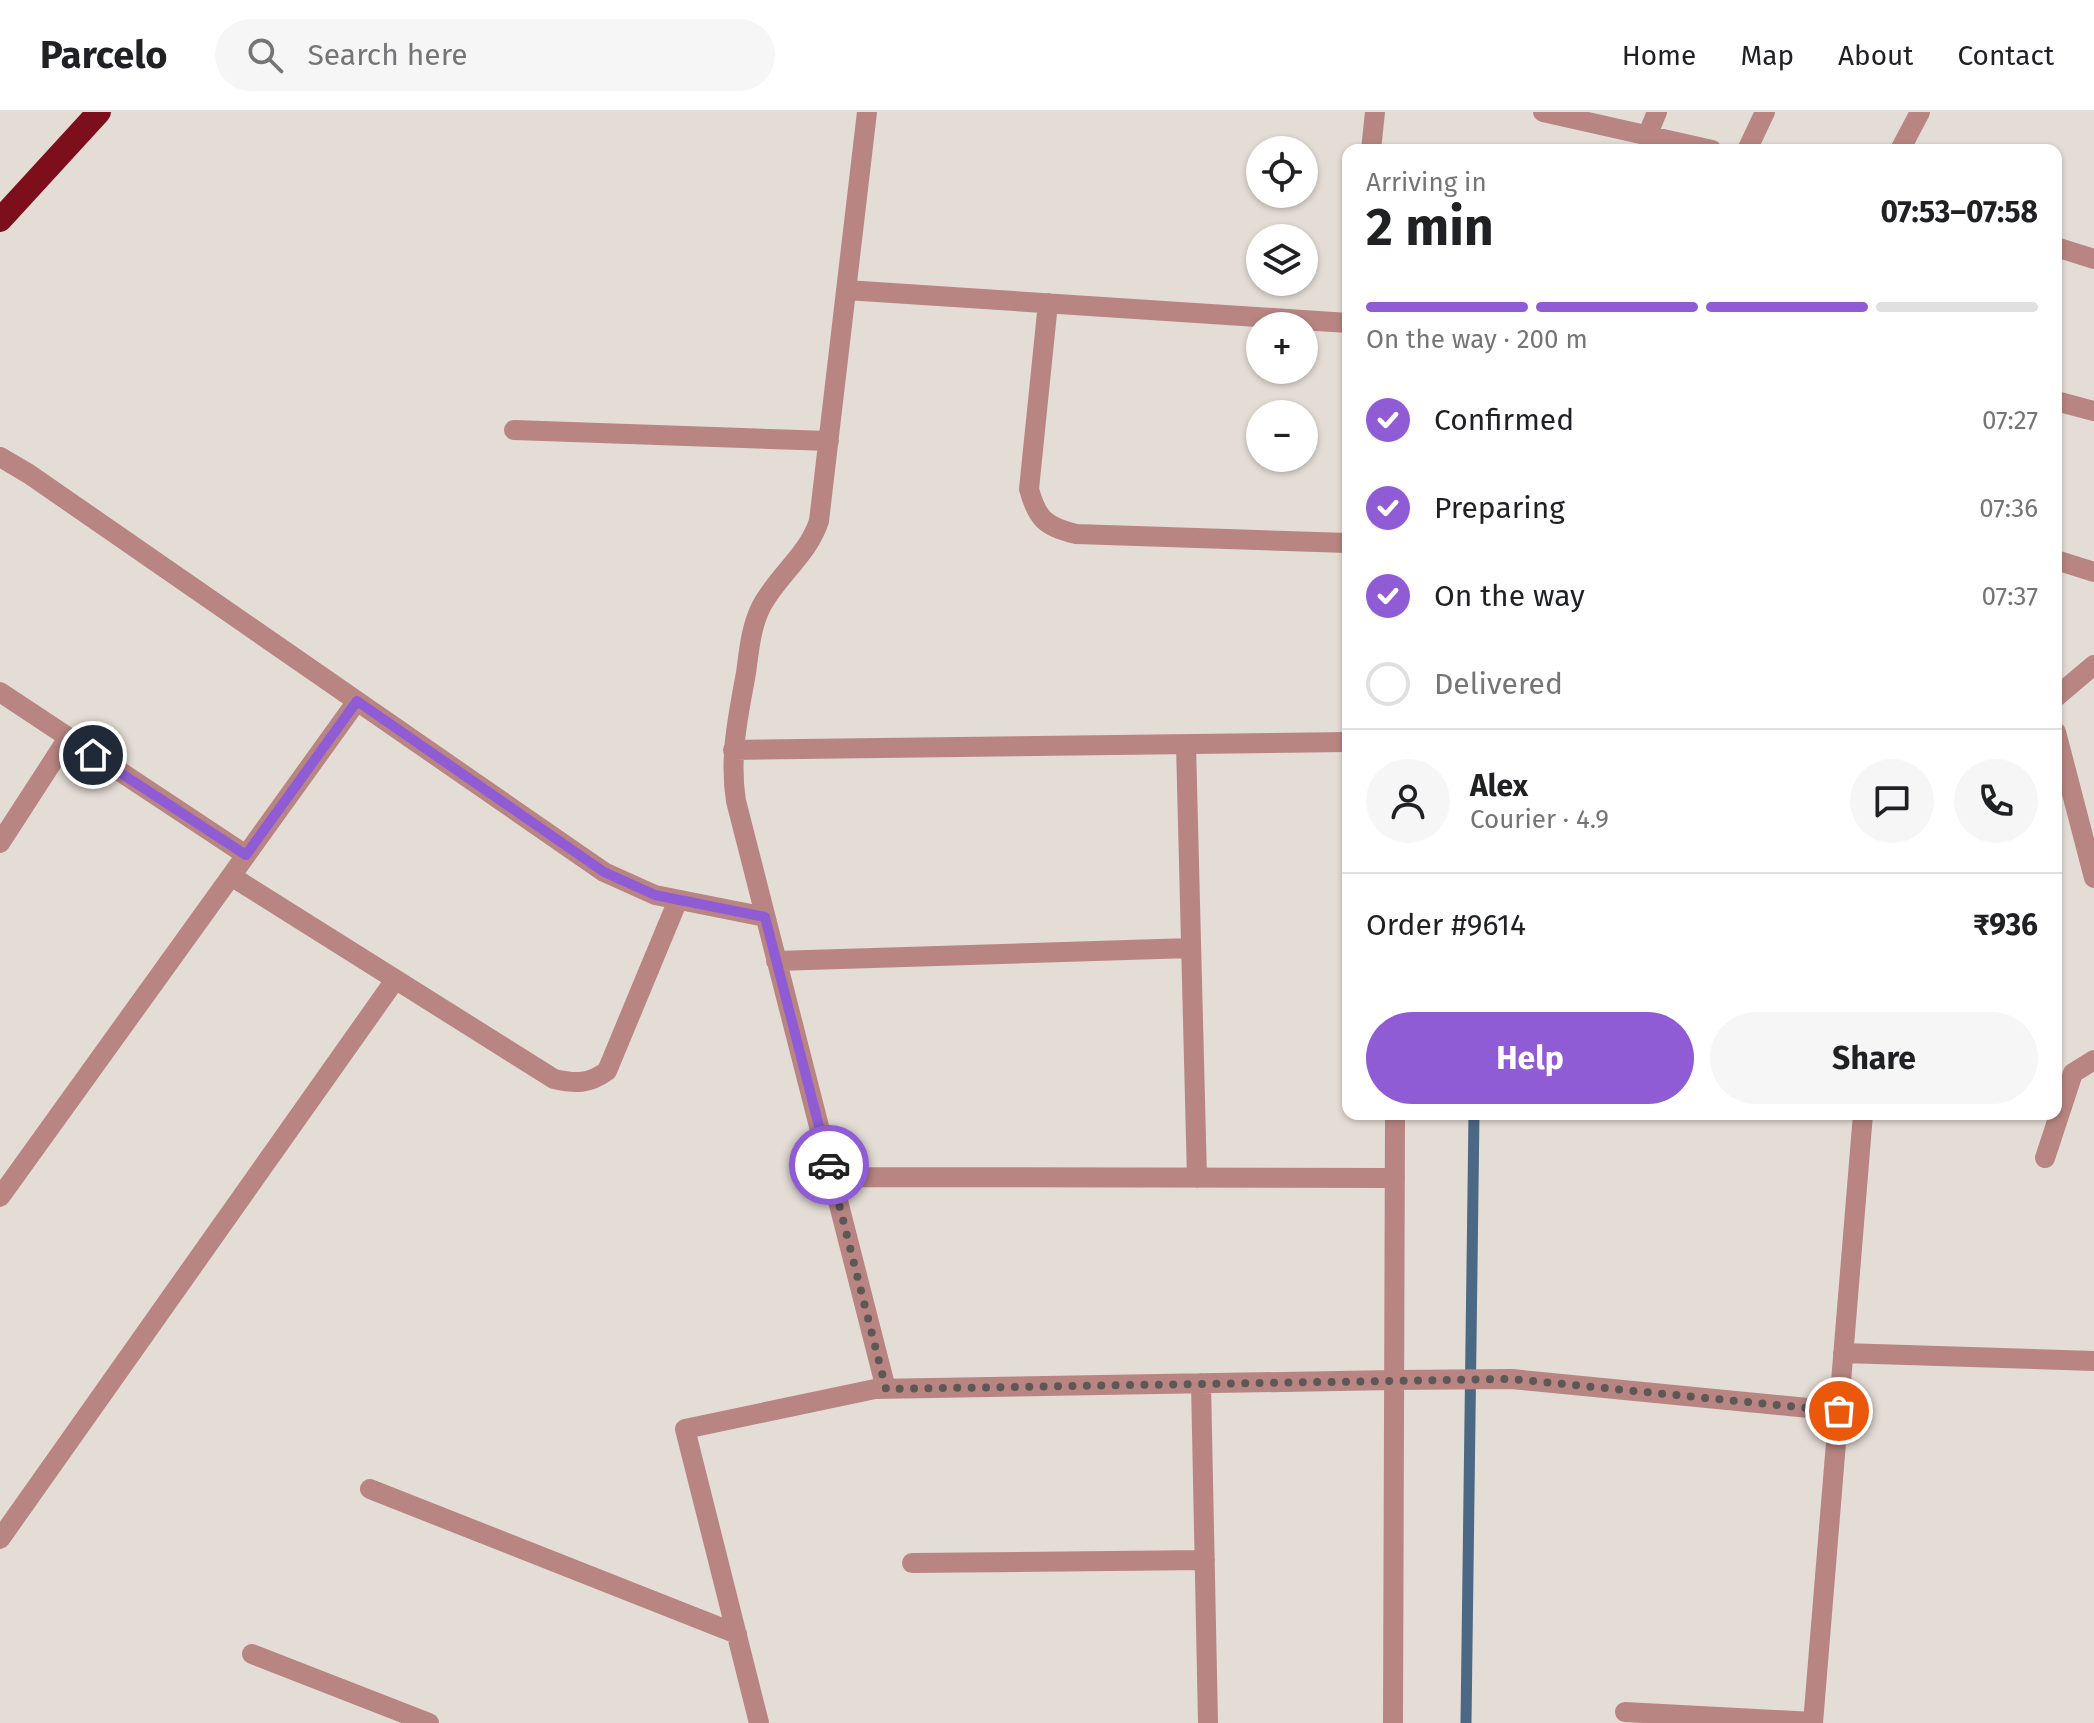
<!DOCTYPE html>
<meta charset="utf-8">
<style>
:root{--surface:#fff;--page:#f6f6f6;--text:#202124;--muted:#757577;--line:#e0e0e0;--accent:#8f5cd5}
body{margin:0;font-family:"Fira Sans",sans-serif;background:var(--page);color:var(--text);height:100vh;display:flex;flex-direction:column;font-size:30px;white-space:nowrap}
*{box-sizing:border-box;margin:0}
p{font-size:26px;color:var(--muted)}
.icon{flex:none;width:44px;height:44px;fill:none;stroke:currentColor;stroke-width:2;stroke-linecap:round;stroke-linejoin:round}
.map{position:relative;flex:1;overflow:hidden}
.drawer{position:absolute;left:1342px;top:32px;width:720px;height:976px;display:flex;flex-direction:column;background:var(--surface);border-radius:16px;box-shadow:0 2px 6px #0004}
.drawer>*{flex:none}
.controls{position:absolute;left:1246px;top:24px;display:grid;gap:16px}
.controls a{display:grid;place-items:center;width:72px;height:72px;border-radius:50%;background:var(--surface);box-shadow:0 2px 6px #0004;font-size:40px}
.pin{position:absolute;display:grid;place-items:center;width:68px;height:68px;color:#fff;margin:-34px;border:4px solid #fff;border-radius:50%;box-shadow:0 2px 8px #0007}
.courier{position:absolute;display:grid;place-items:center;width:80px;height:80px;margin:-40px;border:6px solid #8f5cd5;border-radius:50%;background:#fff;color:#222;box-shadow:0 2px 10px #0007}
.overview em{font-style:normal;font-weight:700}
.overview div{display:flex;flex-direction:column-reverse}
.overview{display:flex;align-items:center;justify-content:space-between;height:136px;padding:0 24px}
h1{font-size:52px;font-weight:700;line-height:60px}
.bar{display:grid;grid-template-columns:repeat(4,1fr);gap:12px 8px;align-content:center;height:96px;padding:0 24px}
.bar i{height:10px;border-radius:6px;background:var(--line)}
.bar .on{background:var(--accent)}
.bar p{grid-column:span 4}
.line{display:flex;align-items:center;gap:20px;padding:0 24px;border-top:2px solid var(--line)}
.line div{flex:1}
.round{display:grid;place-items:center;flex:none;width:84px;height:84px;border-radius:42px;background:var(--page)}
ol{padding:0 24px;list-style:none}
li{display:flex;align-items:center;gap:24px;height:88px}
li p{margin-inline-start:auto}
li .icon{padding:8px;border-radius:50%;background:var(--accent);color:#fff;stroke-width:4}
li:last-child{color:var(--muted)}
li i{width:44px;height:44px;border:4px solid var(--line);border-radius:50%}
.action{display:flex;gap:16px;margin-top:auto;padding:16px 24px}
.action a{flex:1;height:92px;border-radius:48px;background:var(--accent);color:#fff;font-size:32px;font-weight:700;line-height:92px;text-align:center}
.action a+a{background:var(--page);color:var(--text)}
header{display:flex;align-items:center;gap:48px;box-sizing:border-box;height:112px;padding:0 40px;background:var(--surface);border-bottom:2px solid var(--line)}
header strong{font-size:38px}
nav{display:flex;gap:44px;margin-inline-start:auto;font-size:28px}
.search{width:560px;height:72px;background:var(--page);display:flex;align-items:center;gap:20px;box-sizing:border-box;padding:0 28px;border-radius:44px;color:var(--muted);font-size:30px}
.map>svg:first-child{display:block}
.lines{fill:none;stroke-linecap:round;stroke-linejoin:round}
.stream{stroke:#4b6885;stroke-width:11}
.minor{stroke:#b88582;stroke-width:20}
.highway{stroke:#7c0f1b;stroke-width:24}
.done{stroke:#5d5855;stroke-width:8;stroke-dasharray:0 14.4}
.route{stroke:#8f5cd5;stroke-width:10}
</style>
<header>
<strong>Parcelo</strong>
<div class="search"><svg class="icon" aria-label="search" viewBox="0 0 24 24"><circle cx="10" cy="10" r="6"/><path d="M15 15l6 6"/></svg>Search here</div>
<nav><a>Home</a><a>Map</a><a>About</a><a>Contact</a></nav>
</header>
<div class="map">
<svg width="2094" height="1611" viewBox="0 0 2094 1611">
<rect width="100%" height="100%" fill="#e4ddd6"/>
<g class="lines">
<path class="stream" d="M1466,1611L1474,1002"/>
<path class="minor" d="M867,0L819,409C808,443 777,464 761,495C751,515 749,539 746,561C738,605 729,645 736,689L886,1277
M1543,0L1712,38
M1647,24L1657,0
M1371,38L1375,0
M1747,38L1765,0
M1900,38L1920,0
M2056,135L2094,147
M846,178L1348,211
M1048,191L1029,377C1037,407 1046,415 1076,422L1348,431
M2056,289L2094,299
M514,318L829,329
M0,345L29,362L604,760L655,783L765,805
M2056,448L2094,460
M0,580L246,743
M2056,585L2094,553
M2056,620L2094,766
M1186,633L1197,1066
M733,638L1348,630
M0,731L68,626
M231,764L554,967C576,972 589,972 607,959L678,788
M776,849L1191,836
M2045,1046L2073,961L2094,948
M832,1065L1395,1066
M0,1085L357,589
M1843,1241L2094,1249
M1201,1271L1208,1611
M370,1377L737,1522
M0,1427L395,868
M912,1451L1205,1448
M252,1542L429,1611
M1625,1600L1813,1610
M759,1611L685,1317L875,1277L1393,1268L1512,1267L1839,1299
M1393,1611L1395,1002
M1813,1611L1863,1002"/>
<path class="highway" d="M0,108L99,0"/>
</g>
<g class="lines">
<path class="done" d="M829,1053L886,1277L1512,1267L1839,1299"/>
<path class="route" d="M93,643L246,743L357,589L604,760L655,783L765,805L829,1053"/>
</g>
</svg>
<div class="controls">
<a><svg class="icon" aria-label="locate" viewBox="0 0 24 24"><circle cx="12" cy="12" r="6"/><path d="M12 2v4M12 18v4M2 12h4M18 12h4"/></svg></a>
<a><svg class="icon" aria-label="layers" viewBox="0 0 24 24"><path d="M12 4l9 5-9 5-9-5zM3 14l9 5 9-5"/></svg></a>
<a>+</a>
<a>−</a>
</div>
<div class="pin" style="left:1839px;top:1299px;background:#ea580c"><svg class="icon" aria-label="bag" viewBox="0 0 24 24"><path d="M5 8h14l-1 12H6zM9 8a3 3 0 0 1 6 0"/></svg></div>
<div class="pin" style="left:93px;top:643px;background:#1f2937"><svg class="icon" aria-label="home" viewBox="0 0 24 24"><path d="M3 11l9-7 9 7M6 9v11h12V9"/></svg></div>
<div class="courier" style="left:829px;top:1053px"><svg class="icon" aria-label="car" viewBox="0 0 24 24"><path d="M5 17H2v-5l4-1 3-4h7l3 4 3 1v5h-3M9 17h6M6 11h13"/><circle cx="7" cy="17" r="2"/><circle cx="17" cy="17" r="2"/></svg></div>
<section class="drawer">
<div class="overview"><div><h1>2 min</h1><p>Arriving in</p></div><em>07:53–07:58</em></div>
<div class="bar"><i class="on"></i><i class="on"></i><i class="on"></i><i></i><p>On the way · 200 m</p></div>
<ol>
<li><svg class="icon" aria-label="check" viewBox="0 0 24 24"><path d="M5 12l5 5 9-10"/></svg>Confirmed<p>07:27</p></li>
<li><svg class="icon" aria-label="check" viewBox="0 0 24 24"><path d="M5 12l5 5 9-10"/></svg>Preparing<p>07:36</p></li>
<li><svg class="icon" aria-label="check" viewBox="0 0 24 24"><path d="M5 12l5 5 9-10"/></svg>On the way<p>07:37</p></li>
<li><i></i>Delivered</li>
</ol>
<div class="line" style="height:144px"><a class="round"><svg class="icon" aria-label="person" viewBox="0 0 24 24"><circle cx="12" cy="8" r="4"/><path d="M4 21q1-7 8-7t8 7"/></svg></a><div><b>Alex</b><p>Courier · 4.9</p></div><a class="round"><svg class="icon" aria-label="chat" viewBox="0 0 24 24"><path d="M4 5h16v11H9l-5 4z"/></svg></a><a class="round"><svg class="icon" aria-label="phone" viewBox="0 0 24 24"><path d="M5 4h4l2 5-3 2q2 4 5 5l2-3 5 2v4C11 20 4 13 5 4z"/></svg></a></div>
<div class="line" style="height:104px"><div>Order #9614</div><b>₹936</b></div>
<div class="action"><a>Help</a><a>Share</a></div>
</section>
</div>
